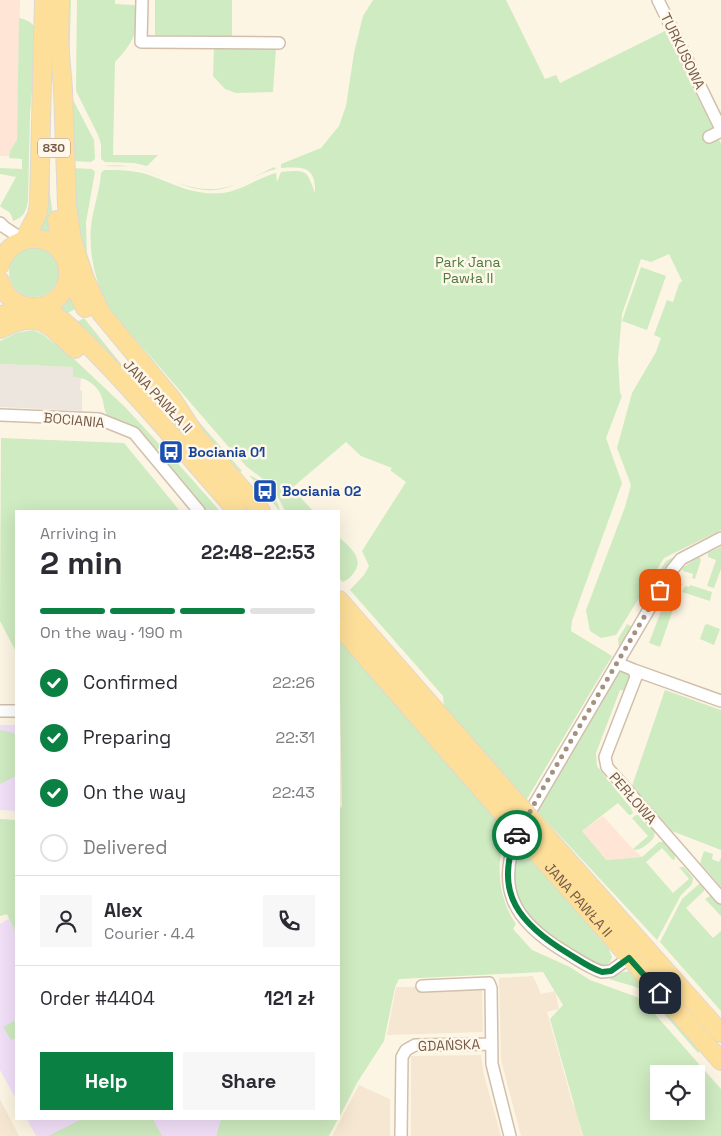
<!DOCTYPE html>
<meta charset="utf-8">
<style>
:root{--surface:#fff;--page:#f7f7f7;--text:#2b2b33;--muted:#7c7c81;--line:#e1e1e2;--accent:#0b8043}
body{margin:0;font-family:"Space Grotesk",sans-serif;background:var(--page);color:var(--text);height:100vh;display:flex;flex-direction:column;font-size:19px;white-space:nowrap}
*{box-sizing:border-box;margin:0}
p{font-size:16px;color:var(--muted)}
.icon{flex:none;width:28px;height:28px;fill:none;stroke:currentColor;stroke-width:2;stroke-linecap:round;stroke-linejoin:round}
.map{position:relative;flex:1;overflow:hidden}
.sheet{position:absolute;left:15px;top:510px;width:325px;height:610px;display:flex;flex-direction:column;background:var(--surface);border-radius:0px;box-shadow:0 5px 20px #0002}
.sheet>*{flex:none}
.buttons{position:absolute;left:650px;top:1065px;display:grid;gap:10px}
.buttons a{display:grid;place-items:center;width:55px;height:55px;border-radius:0px;background:var(--surface);box-shadow:0 5px 20px #0002;font-size:25px}
.pin{position:absolute;display:grid;place-items:center;width:42px;height:42px;color:#fff;margin:-21px;border-radius:10px;box-shadow:0 2px 8px #0006}
.courier{position:absolute;display:grid;place-items:center;width:50px;height:50px;margin:-25px;border:4px solid #0b8043;border-radius:50%;background:#fff;color:#222;box-shadow:0 1px 6px #0007}
.head em{font-style:normal;font-weight:600}
.head div{display:flex;flex-direction:column-reverse}
.head{display:flex;align-items:center;justify-content:space-between;height:85px;padding:0 25px}
h1{font-size:32px;font-weight:600;line-height:38px}
.bar{display:grid;grid-template-columns:repeat(4,1fr);gap:8px 5px;align-content:center;height:60px;padding:0 25px}
.bar i{height:6px;border-radius:4px;background:var(--line)}
.bar .current{background:var(--accent)}
.bar p{grid-column:span 4}
.line{display:flex;align-items:center;gap:12px;padding:0 25px;border-top:1px solid var(--line)}
.line div{flex:1}
.round{display:grid;place-items:center;flex:none;width:52px;height:52px;border-radius:0px;background:var(--page)}
ol{padding:0 25px;list-style:none}
li{display:flex;align-items:center;gap:15px;height:55px}
li p{margin-inline-start:auto}
li .icon{padding:5px;border-radius:50%;background:var(--accent);color:#fff;stroke-width:4}
li:last-child{color:var(--muted)}
li i{width:28px;height:28px;border:2px solid var(--line);border-radius:50%}
.action{display:flex;gap:10px;margin-top:auto;padding:10px 25px}
.action a{flex:1;height:58px;border-radius:0px;background:var(--accent);color:#fff;font-size:20px;font-weight:600;line-height:58px;text-align:center}
.action a+a{background:var(--page);color:var(--text)}
.map>svg:first-child{display:block}
.residential{fill:#f5e7d1}
.commercial{fill:#fee5d6}
.industrial{fill:#ece6de}
.education{fill:#f2e0f9}
.green{fill:#cfebc1;fill-rule:evenodd}
.lines{fill:none;stroke-linecap:round;stroke-linejoin:round}
.minor-casing{stroke:#d1bfac;stroke-width:14}
.primary-casing{stroke:#ded8d3;stroke-width:20}
.minor{stroke:#fff;stroke-width:11}
.primary{stroke:#fedf99;stroke-width:18}
.primary-bridge-casing{stroke:#ded8d3;stroke-width:20;stroke-linecap:butt}
.primary-bridge{stroke:#fedf99;stroke-width:18}
.done{stroke:#a5917e;stroke-width:5;stroke-dasharray:0 9}
.route{stroke:#0b8043;stroke-width:6}
.labels{text-anchor:middle;dominant-baseline:central;stroke-width:5;stroke-linejoin:round;paint-order:stroke}
.shield{fill:#fff8ea;stroke:#9f8a79;stroke-width:1}
.shield-label{font-size:12px;font-weight:bold;fill:#765b48}
.street-label{font-size:14px;fill:#765b48;stroke:#fff8ea}
.park-label{font-size:14px;fill:#4d7c40;stroke:#fff8ea}
.transit-label{font-size:14px;font-weight:bold;fill:#164399;stroke:#fff8ea;text-anchor:start}
</style>
<div class="map">
<svg width="721" height="1136" viewBox="0 0 721 1136">
<rect width="100%" height="100%" fill="#fdf5e3"/>
<path class="residential" d="M533,976L541,994L555,991L559,1009L547,1012L573,1105L588,1102L592,1119L579,1123L582,1136H521L501,1060L499,978Z
M396,987H477L482,989L483,1032L387,1035Z
M481,1055L484,1075L501,1136H411V1056Z
M359,1085L390,1099V1136H332Z
M0,1099L19,1136H0Z"/>
<path class="commercial" d="M0,0H20L17,141L10,151V156H0Z
M603,816L633,849L642,857L605,860L582,831Z"/>
<path class="industrial" d="M0,364L73,367L81,377L80,390L82,391V411L0,407Z"/>
<path class="education" d="M0,725H16V811L0,810Z
M10,918L16,933V1099L0,1070V924Z
M27,1119H221L216,1136H36Z"/>
<path class="green" d="M68,0H71L69,71L72,98L94,140L95,159L91,162L72,161L66,59Z
M77,0H115V4L134,5C138,10 137,14 137,20C136,39 127,49 115,62L113,155H158L147,166L134,163L105,162L101,159V144L98,135L76,91Z
M155,0H232V36L155,35Z
M373,0H506L545,79L556,75L560,83L665,31L721,144V530L664,558L616,635L601,638L590,631L586,610L625,507L631,485L617,448L632,393L656,352L661,338L654,335L667,300L673,302L679,284L682,281L669,254L651,262L641,259L622,314L618,359L620,393L622,396L606,438L622,483L572,621L571,631L612,656L508,831C494,860 498,898 516,924L513,929L532,950L570,967L590,980L637,997L646,1004L721,1089V1136H583L550,1019L563,1005L543,972L399,979L395,987L384,1041L357,1083L339,1118V808L342,807L339,640L341,638L440,756L465,733L444,706L443,696L350,590L364,575L369,566L362,551L406,482L390,470L392,468L361,456L346,442L292,488L313,511H285L277,495L263,479L247,467L227,445L112,312C95,286 87,249 92,219C95,203 100,188 101,173L104,170C118,170 132,170 146,174C173,183 192,196 223,193C242,190 258,178 276,173L277,182L281,172C307,170 306,169 315,193C316,166 303,167 281,168V164L321,148L339,126L346,106L354,53L363,16ZM659,1074H696V1111H659Z
M19,18C28,20 34,23 37,32L30,114L28,201C26,212 24,217 13,221C11,209 6,212 0,206L16,177L0,174V168L22,169V159L9,158L10,151L17,140Z
M214,45L276,48L273,92L236,93L225,89L213,76Z
M49,130L50,194L56,239L33,233Z
M104,166C146,160 171,188 208,189C232,190 253,177 274,167L276,169C255,174 237,188 215,190C187,192 165,175 138,168C128,165 115,167 104,166Z
M71,168L92,169L95,172L86,222L87,257L83,265L71,175Z
M9 272a25 25 0 1 1 50 0a25 25 0 1 1-50 0Z
M641,267L666,276L647,330L622,321Z
M70,288L79,307L64,315L55,306Z
M84,318L134,380L178,425L253,511H245L73,324Z
M33,330L42,334L55,344L57,343L125,407L161,446L156,451C141,440 124,431 111,419C103,413 105,406 102,398C98,385 86,377 73,377V367L0,364V341L16,333Z
M156,373L242,471L240,472L189,414Z
M1,438L124,443L180,511H16V652L0,621Z
M165,448L167,451L164,454L169,461L173,458L220,511H206L158,454Z
M249,475C263,480 277,496 280,511L267,496L270,493L264,486L261,489Z
M339,537C348,546 364,557 355,571C352,576 348,580 342,582L339,577Z
M721,547V569L714,588L707,586L716,560L708,557V553Z
M684,552L651,597L646,593L666,561Z
M699,557L701,560L695,579L692,578L693,574L683,571L682,568Z
M673,581L682,584L660,647L649,643L664,603L661,602Z
M690,585L712,592L710,601L682,592L685,586L689,587Z
M627,624L633,627L619,649L618,639Z
M707,624L720,629L714,645L700,639L705,625Z
M625,671C633,677 629,683 626,691L620,690L596,753L597,766L631,808L633,813L631,815H629L618,803L582,831L606,860L642,857L659,842H664L675,853V859L673,860L662,848L646,862L673,893L689,879L679,867H684L693,878L692,884L681,895L657,940L534,808L618,672Z
M665,690L721,710V850L672,831L632,786Z
M0,730L14,733L16,738V776L0,784Z
M636,815H640C648,823 662,831 650,842C645,846 642,849 635,850L633,849L648,836L632,818Z
M0,819L16,820V933L7,914L0,916Z
M518,843L565,895L586,922L608,947L612,957L610,962L607,965L600,966C578,955 535,930 522,910C511,893 511,861 518,843Z
M704,851L713,854L712,859L719,862L721,858V887L700,863Z
M699,884H702L704,887V891L686,908L713,938L721,931V1011L660,942L682,899Z
M712,895L721,904V916L705,899Z
M631,971L703,1048L698,1053L646,993L636,987L609,979L622,972Z
M16,1020V1038L11,1040L3,1027Z
M82,1119H153L162,1136H48Z
M221,1119H338L329,1136H216Z"/>
<g class="lines">
<defs>
<path id="minor" d="M142,0L141,42L279,43
M658,0L721,129
M709,137L721,131
M0,223L4,227L24,240
M0,415L99,419L134,433L199,511
M617,663L634,670L636,677L605,757L607,767L721,898
M634,670L721,701
M0,711H16
M629,958L611,971L602,972C589,968 577,959 565,952C513,921 494,887 520,829L672,570L681,559L721,538
M422,986L489,983L491,988L492,1064L510,1136
M401,1136L402,1057L406,1050L415,1045L491,1044"/>
<g id="primary">
<path d="M59,41L63,89L67,206L72,240L85,279L101,313L172,399L198,439"/>
<path d="M59,52L60,0"/>
<path d="M57,220L62,254"/>
<path d="M24,240L37,215L39,204L44,0"/>
<path d="M0,265C12,226 68,232 68,273C68,313 12,320 0,281"/>
<path d="M68,272L85,308"/>
<path d="M40,307C63,317 80,337 98,355C147,405 191,459 237,511"/>
<path d="M0,316L25,307"/>
<path d="M0,329C39,310 46,322 75,349"/>
<path d="M191,431L261,511"/>
<path d="M339,600L458,736"/>
<path d="M339,626L447,750"/>
<path d="M561,853L721,1033"/>
<path id="s1" d="M548,865L721,1061"/>
</g>
</defs>
<use href="#minor" class="minor-casing"/>
<use href="#primary" class="primary-casing"/>
<use href="#minor" class="minor"/>
<use href="#primary" class="primary"/>
<defs>
<path id="primary-bridge" d="M458,736L561,853
M447,750L548,865"/>
</defs>
<use href="#primary-bridge" class="primary-bridge-casing"/>
<use href="#primary-bridge" class="primary-bridge"/>
</g>
<g class="lines">
<path class="done" d="M517,835L542,790L660,590"/>
<path class="route" d="M517,835C492,893 521,925 569,954C579,960 590,968 602,972L611,971L629,958L660,993"/>
</g>
<defs>
<symbol id="bus-square" viewBox="-11 -11 22 22"><rect x="-9" y="-9" width="18" height="18" rx="4" fill="#1a4fb4" stroke="#fff8ea"/><path d="M-5-6H5V4H4V6H2V4H-2V6H-4V4H-5ZM-3.5-4V0h7V-4ZM-3.5 1.2v1.5H-2V1.2ZM2 1.2v1.5H3.5V1.2Z" fill="#fff"/></symbol>
</defs>
<g fill-rule="evenodd">
<use href="#bus-square" x="157" y="438" width="28" height="28"/>
<use href="#bus-square" x="251" y="477" width="28" height="28"/>
</g>
<g class="labels">
<rect class="shield" x="38" y="138.5" width="32" height="19" rx="4"/>
<g class="shield-label">
<text x="54" y="148">830</text>
</g>
<g class="street-label">
<text transform="translate(683 51) rotate(64)">TURKUSOWA</text>
<text transform="translate(158 396) rotate(47)">JANA PAWŁA II</text>
<text transform="translate(74 420) rotate(5)">BOCIANIA</text>
<text transform="translate(633 798) rotate(49)">PERŁOWA</text>
<text stroke="none"><textPath href="#s1" startOffset="46">JANA PAWŁA II</textPath></text>
<text transform="translate(449 1045) rotate(-2)">GDAŃSKA</text>
</g>
<g class="park-label">
<text x="468" y="262">Park Jana<tspan x="468" dy="16">Pawła II</tspan></text>
</g>
<g class="transit-label">
<text x="188" y="452">Bociania 01</text>
<text x="282" y="491">Bociania 02</text>
</g>
</g>
</svg>
<div class="buttons">
<a><svg class="icon" aria-label="locate" viewBox="0 0 24 24"><circle cx="12" cy="12" r="6"/><path d="M12 2v4M12 18v4M2 12h4M18 12h4"/></svg></a>
</div>
<div class="pin" style="left:660px;top:590px;background:#ea580c"><svg class="icon" aria-label="bag" viewBox="0 0 24 24"><path d="M5 8h14l-1 12H6zM9 8a3 3 0 0 1 6 0"/></svg></div>
<div class="pin" style="left:660px;top:993px;background:#1f2937"><svg class="icon" aria-label="home" viewBox="0 0 24 24"><path d="M3 11l9-7 9 7M6 9v11h12V9"/></svg></div>
<div class="courier" style="left:517px;top:835px"><svg class="icon" aria-label="car" viewBox="0 0 24 24"><path d="M5 17H2v-5l4-1 3-4h7l3 4 3 1v5h-3M9 17h6M6 11h13"/><circle cx="7" cy="17" r="2"/><circle cx="17" cy="17" r="2"/></svg></div>
<section class="sheet">
<div class="head"><div><h1>2 min</h1><p>Arriving in</p></div><em>22:48–22:53</em></div>
<div class="bar"><i class="current"></i><i class="current"></i><i class="current"></i><i></i><p>On the way · 190 m</p></div>
<ol>
<li><svg class="icon" aria-label="check" viewBox="0 0 24 24"><path d="M5 12l5 5 9-10"/></svg>Confirmed<p>22:26</p></li>
<li><svg class="icon" aria-label="check" viewBox="0 0 24 24"><path d="M5 12l5 5 9-10"/></svg>Preparing<p>22:31</p></li>
<li><svg class="icon" aria-label="check" viewBox="0 0 24 24"><path d="M5 12l5 5 9-10"/></svg>On the way<p>22:43</p></li>
<li><i></i>Delivered</li>
</ol>
<div class="line" style="height:90px"><a class="round"><svg class="icon" aria-label="person" viewBox="0 0 24 24"><circle cx="12" cy="8" r="4"/><path d="M4 21q1-7 8-7t8 7"/></svg></a><div><b>Alex</b><p>Courier · 4.4</p></div><a class="round"><svg class="icon" aria-label="phone" viewBox="0 0 24 24"><path d="M5 4h4l2 5-3 2q2 4 5 5l2-3 5 2v4C11 20 4 13 5 4z"/></svg></a></div>
<div class="line" style="height:65px"><div>Order #4404</div><b>121 zł</b></div>
<div class="action"><a>Help</a><a>Share</a></div>
</section>
</div>
